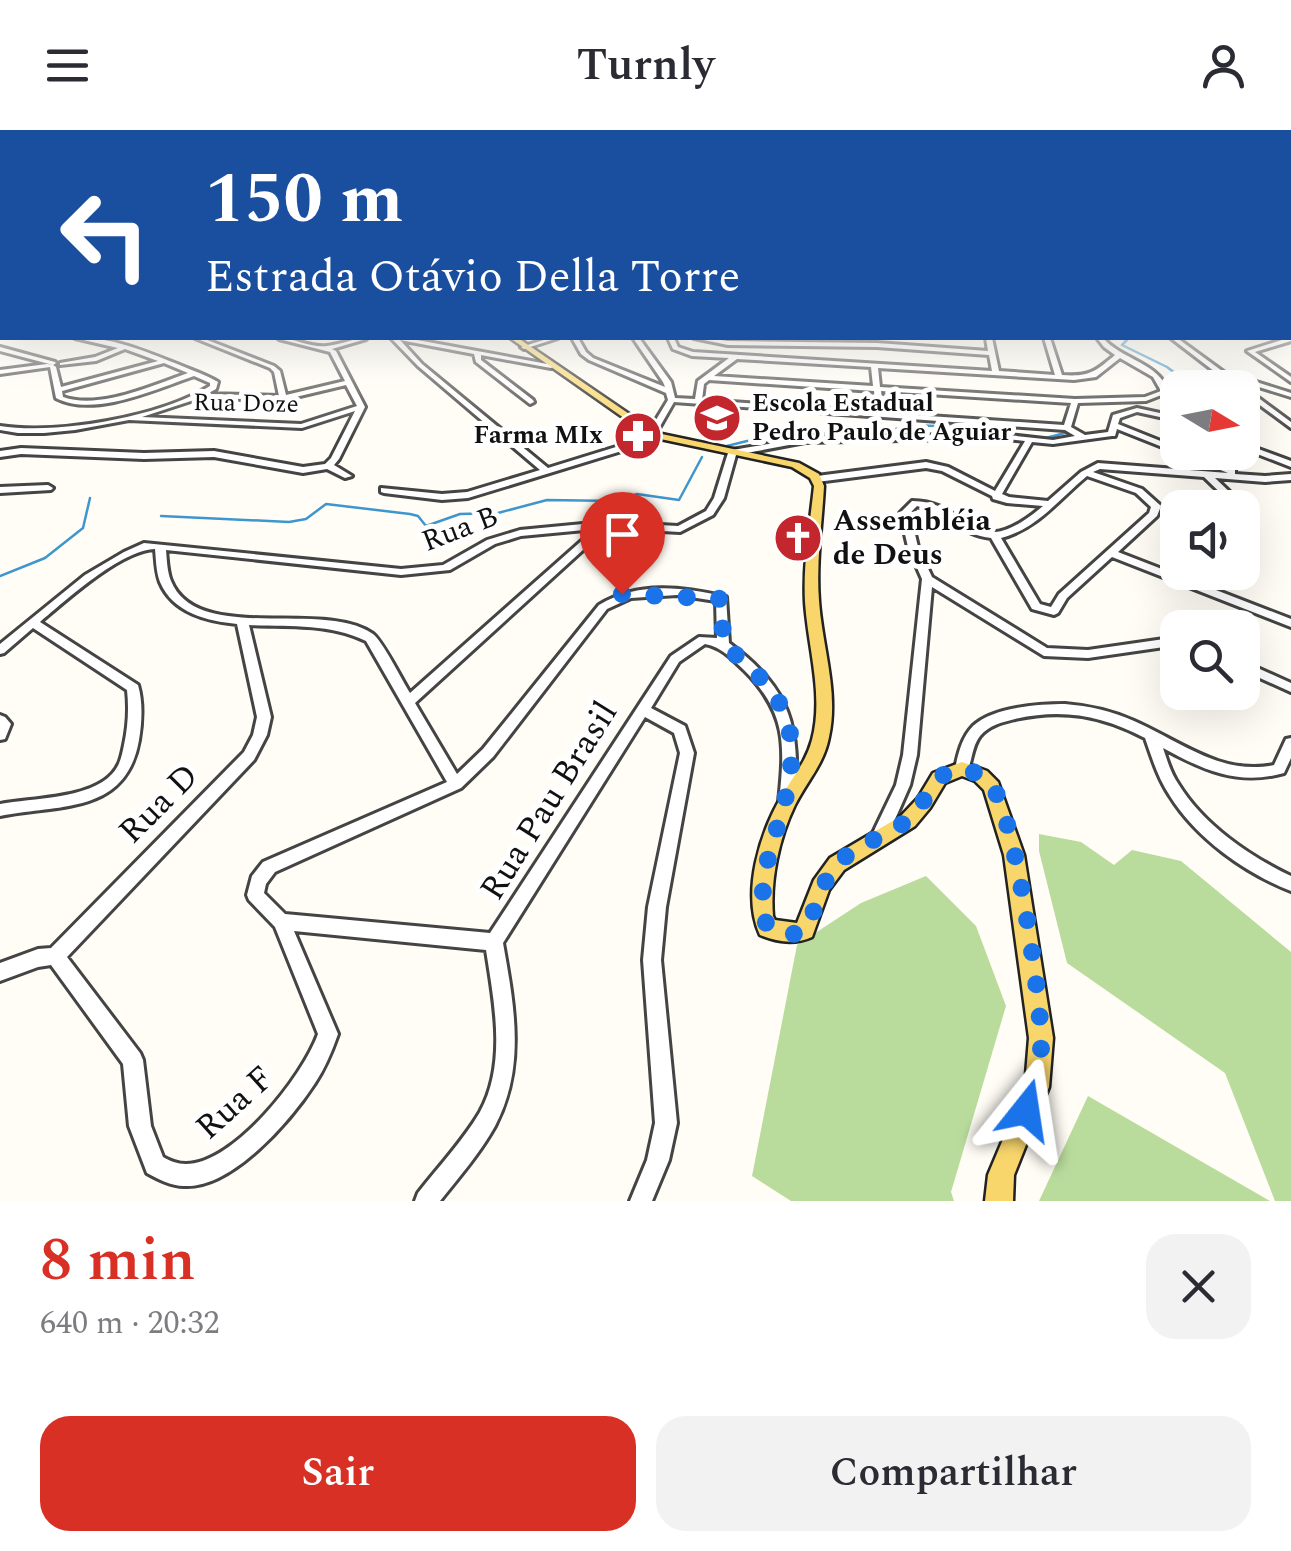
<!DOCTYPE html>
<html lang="pt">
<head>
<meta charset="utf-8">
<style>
  :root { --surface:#fff; --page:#f2f2f3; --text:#2b2b33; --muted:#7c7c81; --accent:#d93025 }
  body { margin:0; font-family:Spectral,serif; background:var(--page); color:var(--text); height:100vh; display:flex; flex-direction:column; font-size:38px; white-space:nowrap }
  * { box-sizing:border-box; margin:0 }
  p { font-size:32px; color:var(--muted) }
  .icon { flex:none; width:55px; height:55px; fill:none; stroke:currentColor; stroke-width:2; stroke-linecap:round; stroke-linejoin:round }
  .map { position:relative; height:1071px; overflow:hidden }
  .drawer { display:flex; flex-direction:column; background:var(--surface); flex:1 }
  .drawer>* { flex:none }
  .top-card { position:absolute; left:0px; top:0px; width:1292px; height:210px; box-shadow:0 10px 40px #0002; background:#1a4fa0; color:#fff; overflow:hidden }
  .needle { width:65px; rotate:100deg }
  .controls { position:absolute; left:1160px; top:240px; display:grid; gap:20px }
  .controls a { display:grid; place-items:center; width:100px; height:100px; border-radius:20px; background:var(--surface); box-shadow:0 10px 40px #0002; font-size:50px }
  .pin { position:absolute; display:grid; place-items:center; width:85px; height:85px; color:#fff; margin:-102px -42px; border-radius:50% 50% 50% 0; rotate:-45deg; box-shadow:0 0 10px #0007 }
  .pin .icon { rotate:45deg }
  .me { position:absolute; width:110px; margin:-55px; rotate:15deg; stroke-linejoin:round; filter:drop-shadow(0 0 8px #0008) }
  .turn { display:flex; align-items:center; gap:35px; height:210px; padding:0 40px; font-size:45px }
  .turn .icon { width:130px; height:130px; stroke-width:2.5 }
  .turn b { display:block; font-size:70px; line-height:85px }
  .round { display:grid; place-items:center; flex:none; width:105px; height:105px; border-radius:30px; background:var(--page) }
  .overview { display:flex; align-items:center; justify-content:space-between; height:170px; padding:0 40px }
  h1 { font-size:60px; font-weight:600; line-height:75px; color:var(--accent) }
  .button { display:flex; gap:20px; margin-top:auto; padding:20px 40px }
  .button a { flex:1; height:115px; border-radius:30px; background:var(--accent); color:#fff; font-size:40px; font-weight:600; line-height:115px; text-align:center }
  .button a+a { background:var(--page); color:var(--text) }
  header { display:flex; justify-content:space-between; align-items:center; height:130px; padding:0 40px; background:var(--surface); font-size:45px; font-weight:600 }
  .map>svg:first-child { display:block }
  .forest { fill:#b9dc9c }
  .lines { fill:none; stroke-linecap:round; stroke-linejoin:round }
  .stream { stroke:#3f96cf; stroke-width:2.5 }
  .minor-casing { stroke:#444; stroke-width:6 }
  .major-casing { stroke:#222; stroke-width:5 }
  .minor { fill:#fff; fill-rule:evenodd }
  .major { fill:#f9d66b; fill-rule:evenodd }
  .route { stroke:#1a73e8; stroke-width:18; stroke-dasharray:0 32.4 }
  .labels { text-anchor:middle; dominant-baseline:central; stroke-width:10; stroke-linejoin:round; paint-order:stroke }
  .far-street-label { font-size:25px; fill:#111; stroke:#fff }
  .far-poi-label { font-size:25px; font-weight:bold; fill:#111; stroke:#fff; text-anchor:start }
  .poi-label { font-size:30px; font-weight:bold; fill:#111; stroke:#fff; text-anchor:start }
  .street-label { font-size:30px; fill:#111; stroke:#fff }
  .near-street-label { font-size:35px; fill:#111; stroke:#fff }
</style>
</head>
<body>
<header><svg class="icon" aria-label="menu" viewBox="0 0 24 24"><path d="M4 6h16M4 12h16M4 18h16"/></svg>Turnly<svg class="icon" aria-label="person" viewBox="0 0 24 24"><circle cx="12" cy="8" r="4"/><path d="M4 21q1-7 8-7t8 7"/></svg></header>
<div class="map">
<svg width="1291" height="1071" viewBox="0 0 1291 1071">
  <rect width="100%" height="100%" fill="#fffdf5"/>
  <path class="forest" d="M1039 704 1081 712 1114 735 1132 720 1181 731 1291 822V1071H1275L1225 943 1067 833 1039 721Z
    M926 746 976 796 1006 876 951 1062 954 1071H791L752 1046 797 815 861 773Z
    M1088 966 1270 1071H1039Z"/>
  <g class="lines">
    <path class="stream" d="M1122 208 1127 210 1122 215 1167 237 1195 258
      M1042 309 1065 303
      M723 317 767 306 888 301 911 295 983 298 1028 307
      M161 386 289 392 306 389 326 374 410 384 418 386 426 396 460 384 498 383 547 370 616 371 637 364 679 370 702 327
      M0 446 45 428 83 398 90 368"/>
    <g class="minor-casing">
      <path id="minor" d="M1290 156H1291V160L1290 159Z
        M1290 175 1291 176V180L1290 179Z
        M2 182V186L0 187V183Z
        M1291 207V211L1255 222 1291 247V252L1247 221Z
        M75 208C111 206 149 223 182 236 194 241 206 245 218 252L216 259 207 264 279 266 274 242 270 238 195 208H202L274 236 280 241 286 265 345 251 330 222 279 209 278 208C294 208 311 218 327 216 340 215 353 208 367 208L366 209 332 219 336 221 365 277 339 329 334 335 352 346 345 348 327 339 303 343 214 327 144 329 21 324 0 327V321L21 318 144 323 214 321 303 337 325 334 331 328 355 281 302 298 129 290 75 300 44 303H18L0 300V296C57 305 160 287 210 256V253L194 246C156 259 94 288 56 268L50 237 0 244V240L47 234 53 235 0 221V217L55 232 56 233 53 235 56 237 61 257 158 231 125 219 96 231 60 235V233L95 227 118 218ZM164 233 188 243C153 255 100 280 63 267L62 261ZM346 255 357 276 301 294 142 287 200 268 283 270Z
        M391 208H406L553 235V237L551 238 481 225V230L533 270 534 272 530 274 476 232 474 224 400 210 422 234 548 338 645 308 668 270 666 263 589 230 581 224 572 208H578L586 222 593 228 665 257 663 252 633 208H639L671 252 675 268 695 269 698 251 729 228 692 226 673 219 668 208H674L678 217 693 222 992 241 989 225 877 217 728 215 694 208H706L728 211 877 213 988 221 986 208H992L999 241 1055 245 1044 208H1050L1062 245C1089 247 1095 242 1115 225L1104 217 1097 208H1103C1122 230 1158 232 1169 262L1146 271 1078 273 1071 297 1085 305 1108 302 1113 285 1137 278 1178 287V291L1137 282 1120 288 1118 294 1178 318V322H1191L1235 340V344L1265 346 1291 344V350L1265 352 1215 348 1257 388V395L1246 412 1242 413V402L1247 395V389L1242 384V378H1236L1204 347 1100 339 1093 342 1142 359 1161 376 1157 386 1118 422 1291 489V497L1112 427 1067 468 1058 483 1054 485 1032 479 991 408C962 405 944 383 917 376L910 383 918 417 932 447 1047 518 1088 520 1178 507V515L1088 528 1044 526 932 457 917 625 910 655 885 712 879 714 873 712 871 707 896 655 903 625 922 449 908 417 900 383 912 371C972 371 970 438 1043 376L1007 373 993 369 992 366 942 341 926 338 817 352 813 349 817 346 926 332 948 337 995 361 1025 311 999 308 805 312 736 325 724 368 713 385 680 402 607 398 415 573 457 644 483 619 599 475C638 451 684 457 726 467L729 513C792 560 800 597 795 672L792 676 787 678 782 676 779 672C785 615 787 583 744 540 732 529 722 517 705 514L679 532 651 578 685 596 694 623 666 777 661 830 677 993 669 1030 652 1071H630L647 1030 655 993 643 830 648 777 680 623 674 603 645 587 503 813C514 875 526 937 495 996 480 1023 459 1047 440 1071H415L418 1063C439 1036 463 1011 480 982 507 933 494 872 486 820L294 801 338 904C332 921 325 938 315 953 291 990 232 1059 184 1056 171 1056 158 1049 147 1043L129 996 123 934 51 835 38 837 0 851V833L38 819 51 818 244 622 253 605 257 587 237 494C207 491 173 483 160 452 156 442 156 429 155 419 121 420 66 470 40 492L138 555C143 572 142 592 139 610 126 685 59 674 0 686V674C32 668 89 669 112 644 120 636 122 625 124 615 128 597 129 578 127 560L33 498 4 523 0 524V514L85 445 124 422 144 413 401 439 443 435 487 410 520 400 604 392 678 396 706 381 714 368 728 323 732 320 805 308 999 304 1053 310 1075 306 1065 300 674 272 651 312 468 368 442 370 384 363 381 362V358L442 364 467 362 540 340 418 236ZM1120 228 1153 247 1161 261 1145 267 1075 269 880 257 878 238 1074 250 1096 247ZM737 229 871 237 873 256 714 246ZM709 250 874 261 876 282 702 270 704 254ZM881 261 1071 273 1064 295 884 283ZM1117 299 1228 343 1098 333 1081 342 1048 371 1009 367 1002 364 1032 312 1053 314 1112 306H1115ZM1087 346 1136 363 1151 377 1149 383 1059 464 1051 477 1040 474 1001 408C1037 399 1059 369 1087 346ZM595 399 410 563C402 550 383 512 373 504 323 469 197 515 171 451 167 441 167 430 166 420L401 445 450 440 495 414 521 406ZM677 465 716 471 717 508 699 507 671 526 490 803 285 784 264 763 266 754 275 742 461 658 493 627 607 479 631 468ZM249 495C289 497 329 493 366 511L447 652 263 732 252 746 247 765 249 770 275 797 318 904C303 946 234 1034 186 1034 177 1034 170 1031 163 1027L151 996 143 930 140 923 67 827 254 630 267 605 271 587Z
        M550 208H558L524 219 521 217Z
        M1171 208H1177L1229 246 1234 245 1291 263V267L1233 249 1291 292V298L1242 262V258H1236Z
        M1242 313 1291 331V337L1242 318Z
        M48 355 53 358 51 360 0 363V357Z
        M1242 531 1291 553V562L1242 540Z
        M1065 574C1089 576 1112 581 1134 591 1180 611 1221 646 1274 635L1286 609 1291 608V628L1284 643C1238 656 1203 640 1163 618 1167 630 1171 644 1179 655 1204 695 1249 726 1291 746V761C1245 743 1196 708 1170 666 1158 648 1152 628 1145 608 1102 586 1064 578 1015 589 1003 592 989 595 980 606 972 616 972 631 967 643L962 645 957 643 955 639C958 624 962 607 973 596 993 577 1039 574 1065 574Z
        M0 585 5 587 11 594 5 609 0 610Z"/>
    </g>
    <g class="major-casing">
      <path id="major" d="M510 208H518L657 303 799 333 819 344 824 356C822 394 816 432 819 471 822 516 839 562 829 607 824 634 807 651 795 675 779 708 770 750 773 786L775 790 797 793 814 750 830 728 901 686 918 668 933 643 962 632 987 641 998 652 1024 725 1053 908 1049 957 1014 1045 1013 1071H985L988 1045 1025 957 1029 908 1004 725 984 660 975 651 962 646 945 653 930 678 915 696 844 740 829 760 812 807C794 815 778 812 760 805 741 763 760 702 783 664 794 645 806 632 812 610 824 565 808 518 805 472 803 433 810 394 814 356L810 348 792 337 651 307Z"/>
    </g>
    <use href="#minor" class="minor"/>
    <use href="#major" class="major"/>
  </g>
  <linearGradient id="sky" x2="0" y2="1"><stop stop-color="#95c6ee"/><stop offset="0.51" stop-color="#fffefa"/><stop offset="1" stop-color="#fffefa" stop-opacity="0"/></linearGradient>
  <rect width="1291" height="306" fill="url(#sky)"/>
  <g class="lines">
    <path class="route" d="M622 464 722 469 723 514C742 530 764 548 777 569 811 626 777 685 765 742 762 757 763 773 762 788L774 802 796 804 805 800C817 779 819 758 834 738 854 713 887 708 910 688 927 673 936 636 963 639 975 641 988 649 994 659 1017 700 1039 856 1041 906 1042 932 1037 957 1026 980"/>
  </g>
  <defs>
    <g id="school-disc" transform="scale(2.5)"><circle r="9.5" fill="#c4262e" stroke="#fff"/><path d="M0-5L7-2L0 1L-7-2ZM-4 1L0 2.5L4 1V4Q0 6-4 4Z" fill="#fff"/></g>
    <g id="pharmacy-disc" transform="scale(2.5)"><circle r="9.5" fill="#c4262e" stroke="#fff"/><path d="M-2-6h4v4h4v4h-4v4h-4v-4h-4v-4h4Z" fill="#fff"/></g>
    <g id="church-disc" transform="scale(2.5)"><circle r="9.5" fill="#c4262e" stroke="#fff"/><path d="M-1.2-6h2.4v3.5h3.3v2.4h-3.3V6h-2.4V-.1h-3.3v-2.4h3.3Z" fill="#fff"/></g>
  </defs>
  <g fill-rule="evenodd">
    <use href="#school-disc" x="717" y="288"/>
    <use href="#pharmacy-disc" x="638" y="306"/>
    <use href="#church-disc" x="798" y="408"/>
  </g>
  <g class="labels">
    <g class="far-street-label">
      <text transform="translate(246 274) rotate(1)">Rua Doze</text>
    </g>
    <g class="far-poi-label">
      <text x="752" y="274">Escola Estadual<tspan x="752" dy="29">Pedro Paulo de Aguiar</tspan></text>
      <text x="603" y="306" text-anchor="end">Farma MIx</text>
    </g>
    <g class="poi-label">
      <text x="833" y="391">Assembléia<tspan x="833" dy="34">de Deus</tspan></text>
    </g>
    <g class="street-label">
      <text transform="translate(460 399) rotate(-21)">Rua B</text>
    </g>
    <g class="near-street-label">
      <text transform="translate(549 671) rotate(-58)">Rua Pau Brasil</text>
      <text transform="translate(159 674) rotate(-45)">Rua D</text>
      <text transform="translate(235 973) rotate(-42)">Rua F</text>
    </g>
  </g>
</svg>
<div class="controls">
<a><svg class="needle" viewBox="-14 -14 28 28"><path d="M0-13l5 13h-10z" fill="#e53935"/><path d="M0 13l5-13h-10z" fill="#7c7c81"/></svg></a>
<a><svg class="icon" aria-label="sound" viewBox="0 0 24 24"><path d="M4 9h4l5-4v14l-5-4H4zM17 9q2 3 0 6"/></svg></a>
<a><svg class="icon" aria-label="search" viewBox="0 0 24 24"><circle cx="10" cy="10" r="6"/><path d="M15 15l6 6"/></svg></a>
</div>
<div class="pin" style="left:622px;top:464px;background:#d93025"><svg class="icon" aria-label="arrive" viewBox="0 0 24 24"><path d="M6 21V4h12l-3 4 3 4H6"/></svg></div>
<svg class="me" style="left:1026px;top:980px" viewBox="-20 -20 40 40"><path d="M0-17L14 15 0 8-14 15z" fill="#1a73e8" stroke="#fff" stroke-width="4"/></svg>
<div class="top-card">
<div class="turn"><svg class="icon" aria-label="left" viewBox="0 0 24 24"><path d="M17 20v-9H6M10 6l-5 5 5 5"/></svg><div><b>150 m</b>Estrada Otávio Della Torre</div></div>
</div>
</div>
<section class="drawer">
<div class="overview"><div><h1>8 min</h1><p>640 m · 20:32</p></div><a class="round"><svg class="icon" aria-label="close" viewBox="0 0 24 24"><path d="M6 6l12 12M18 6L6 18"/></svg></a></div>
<div class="button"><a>Sair</a><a>Compartilhar</a></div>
</section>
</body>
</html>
